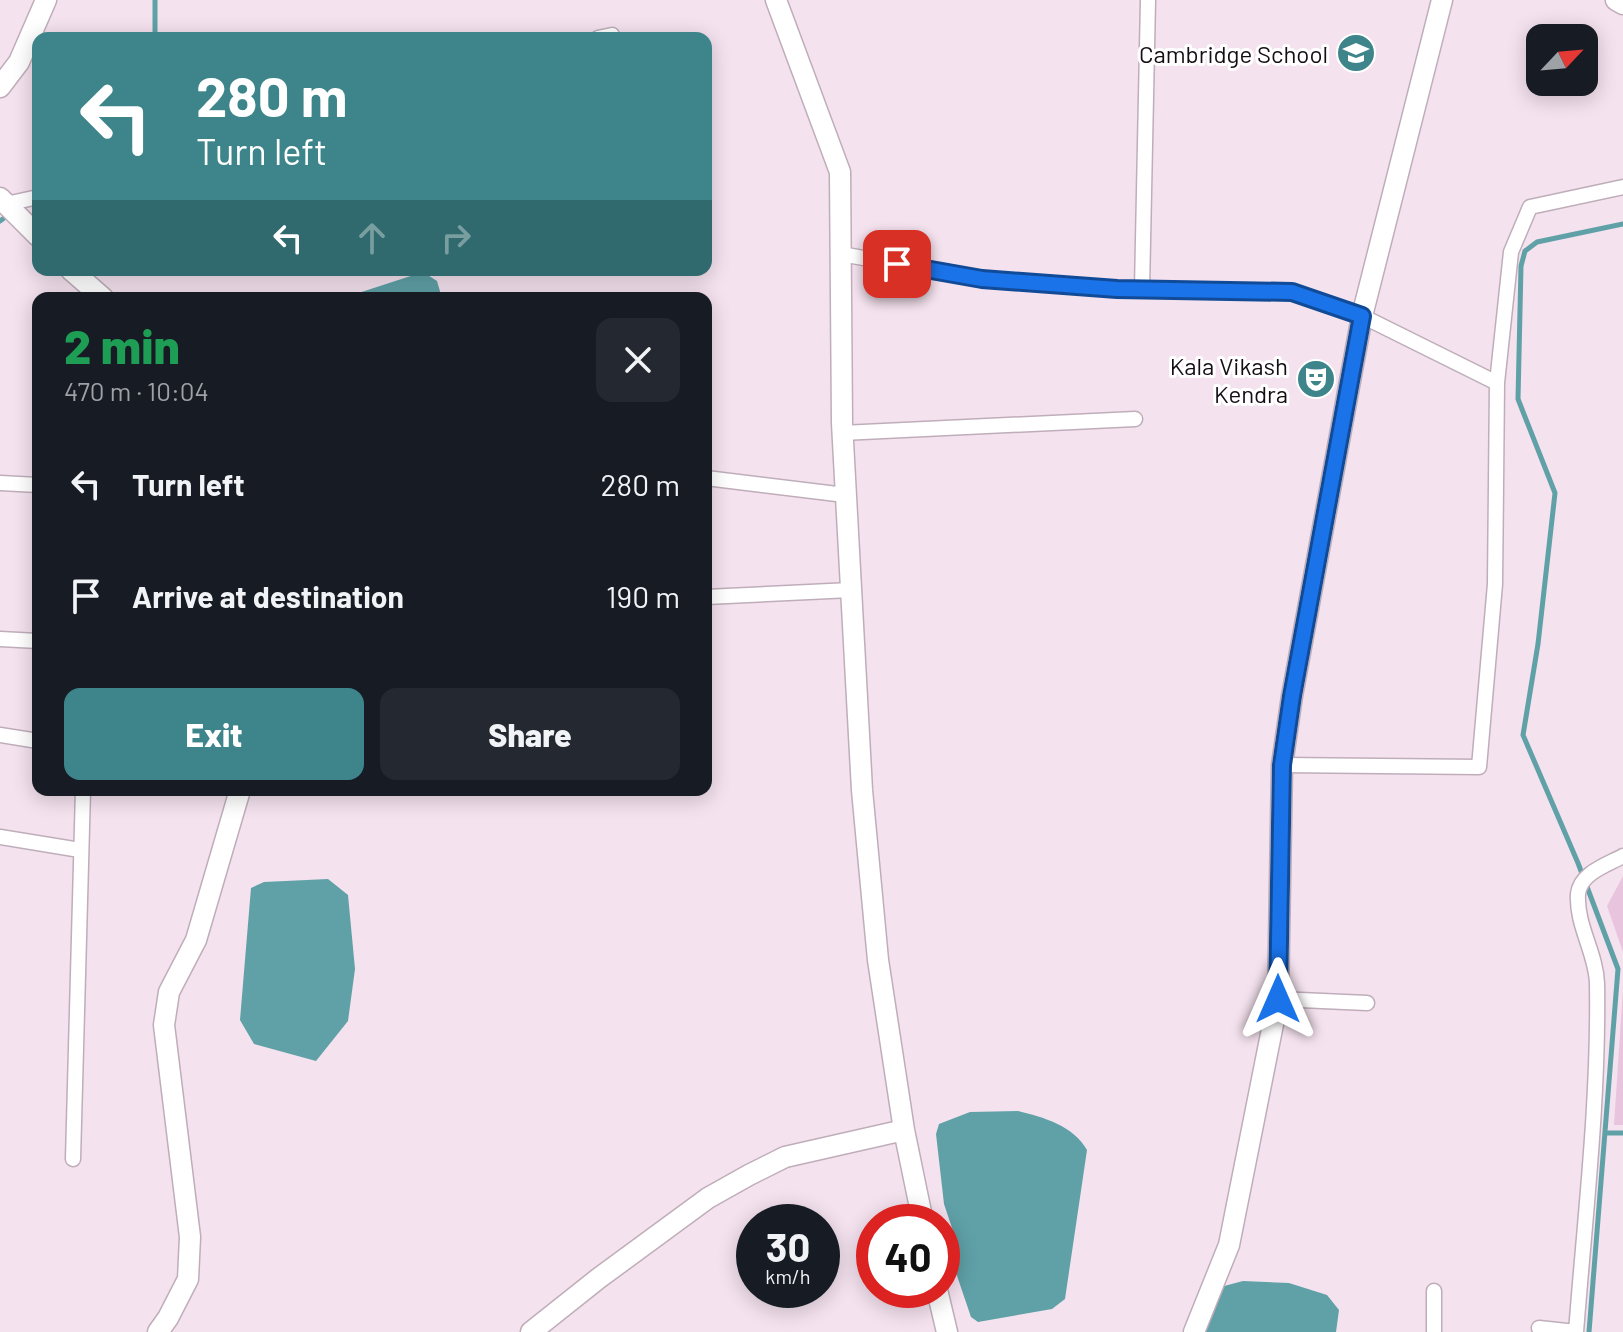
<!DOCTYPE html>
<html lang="en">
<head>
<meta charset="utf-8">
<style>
  :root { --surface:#171b24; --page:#242831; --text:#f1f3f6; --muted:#9ea1a6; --accent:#3d858a }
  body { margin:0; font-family:Barlow,sans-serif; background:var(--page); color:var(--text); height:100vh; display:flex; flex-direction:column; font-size:30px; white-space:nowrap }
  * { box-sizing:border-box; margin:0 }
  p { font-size:26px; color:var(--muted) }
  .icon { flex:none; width:44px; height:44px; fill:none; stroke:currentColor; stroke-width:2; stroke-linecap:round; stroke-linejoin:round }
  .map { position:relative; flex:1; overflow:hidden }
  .details { position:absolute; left:32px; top:292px; width:680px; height:504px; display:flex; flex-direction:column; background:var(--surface); border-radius:16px; box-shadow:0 4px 20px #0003 }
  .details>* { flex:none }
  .top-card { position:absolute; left:32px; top:32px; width:680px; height:244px; border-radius:16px; box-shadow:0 4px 20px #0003; background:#3d858a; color:#fff; overflow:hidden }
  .needle { width:52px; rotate:64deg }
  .tools { position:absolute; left:1526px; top:24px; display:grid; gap:16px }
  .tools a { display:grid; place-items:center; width:72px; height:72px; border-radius:16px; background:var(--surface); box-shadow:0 4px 20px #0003; font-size:40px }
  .speed { position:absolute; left:736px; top:1204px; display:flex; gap:16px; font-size:40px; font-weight:700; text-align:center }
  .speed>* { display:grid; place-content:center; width:104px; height:104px; border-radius:50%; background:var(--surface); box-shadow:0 4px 20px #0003; line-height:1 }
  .speed small { font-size:20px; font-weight:400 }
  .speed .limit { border:12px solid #d22; background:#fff; color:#111 }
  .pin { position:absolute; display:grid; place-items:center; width:68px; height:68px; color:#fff; margin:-34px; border-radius:16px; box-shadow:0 4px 12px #0006 }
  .me { position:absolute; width:88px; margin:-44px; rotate:0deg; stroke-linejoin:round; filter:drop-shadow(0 0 6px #0008) }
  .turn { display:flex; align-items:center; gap:28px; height:168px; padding:0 32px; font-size:36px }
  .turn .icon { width:104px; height:104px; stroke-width:2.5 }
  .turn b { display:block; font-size:56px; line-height:68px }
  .lanes { display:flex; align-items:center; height:76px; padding:0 32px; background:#0003; justify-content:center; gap:40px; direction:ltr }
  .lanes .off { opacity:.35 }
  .round { display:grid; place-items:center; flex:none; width:84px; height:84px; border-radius:16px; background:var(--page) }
  .head { display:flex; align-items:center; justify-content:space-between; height:136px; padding:0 32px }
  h1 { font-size:48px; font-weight:800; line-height:60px; color:#1e9e55 }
  .cta { display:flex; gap:16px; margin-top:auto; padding:16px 32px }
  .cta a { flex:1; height:92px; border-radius:16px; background:var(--accent); color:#fff; font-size:32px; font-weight:800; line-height:92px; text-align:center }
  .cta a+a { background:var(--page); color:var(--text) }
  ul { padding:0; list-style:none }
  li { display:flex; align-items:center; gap:24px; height:112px; padding:0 32px }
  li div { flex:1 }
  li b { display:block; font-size:30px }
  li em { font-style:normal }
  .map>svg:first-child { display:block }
  .green { fill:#e9c4de }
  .water { fill:#5fa1a7 }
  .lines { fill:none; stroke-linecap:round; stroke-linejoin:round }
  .stream { stroke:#5fa1a7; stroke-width:5 }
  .street-casing { stroke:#bfaeba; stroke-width:17 }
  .secondary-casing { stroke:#bfaeba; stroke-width:23 }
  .street { stroke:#fff; stroke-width:14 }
  .secondary { stroke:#fff; stroke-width:20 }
  .route-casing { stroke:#114b97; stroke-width:20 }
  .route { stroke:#1a73e8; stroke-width:14 }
  .labels { text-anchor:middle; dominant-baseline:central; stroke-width:6; stroke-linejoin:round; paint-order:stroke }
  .poi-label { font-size:24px; fill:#140e12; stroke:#fff; text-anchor:end }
</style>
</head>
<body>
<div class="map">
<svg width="1623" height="1332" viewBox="0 0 1623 1332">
  <rect width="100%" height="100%" fill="#f4e2ee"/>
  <path class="green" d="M1623 876V952L1607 906Z
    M1623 989V1125H1614Z"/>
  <path class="water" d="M423 272 437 281 442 298H343Z
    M328 879 348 895 355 969 348 1021 316 1061 254 1044 240 1020 251 888 264 882Z
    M1018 1111C1043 1117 1074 1126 1087 1150L1065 1299 1052 1309 978 1322 971 1317 952 1261 953 1231 944 1204 936 1134 939 1124 970 1112Z
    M1243 1281 1289 1283 1327 1295 1339 1310 1336 1332H1200L1213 1289Z"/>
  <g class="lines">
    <path class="stream" d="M155 38V0
      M0 221 11 213
      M1605 1133H1623
      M1589 1332 1618 969 1578 863 1523 735 1538 644 1555 493 1518 399 1521 266 1525 251 1537 242 1623 224"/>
    <g class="street-casing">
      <path id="street" d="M598 38 612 35
        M6 204 38 197
        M841 254 982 279 1117 289 1292 292 1362 316 1497 383 1495 584 1479 767 1282 765
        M1142 289 1148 0
        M1497 383 1511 252 1530 207 1623 187
        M842 433 1135 419
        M706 478 845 495
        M0 483 38 485
        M706 597 851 590
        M0 639 38 641
        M0 735 38 741
        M0 837 80 850
        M1278 999 1367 1003
        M73 1159 83 790
        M1434 1291V1332
        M1539 1328 1576 1332
        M1576 1332C1585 1216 1599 1100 1597 983 1596 953 1576 925 1578 894 1580 873 1607 865 1623 856"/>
    </g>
    <g class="secondary-casing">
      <path id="secondary" d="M776 0 840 172 842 423 862 790 878 960 904 1130 923 1222
        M1616 0 1623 4
        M0 87 19 62 46 0
        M0 198 38 236
        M71 270 103 298
        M937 1290 947 1332
        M158 1332 168 1318 188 1279 190 1237 164 1025 169 992 196 940 240 790
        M531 1332 599 1278 708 1198 749 1175 785 1157 904 1130
        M1194 1332 1229 1245 1278 999 1282 765 1292 696 1362 316 1442 0"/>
    </g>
    <use href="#street" class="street"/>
    <use href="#secondary" class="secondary"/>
  </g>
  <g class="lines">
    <g class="route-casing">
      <path id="route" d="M897 264 982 279 1117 289 1292 292 1362 316 1292 696 1282 765 1278 999"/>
    </g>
    <use href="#route" class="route"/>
  </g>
  <defs>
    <g id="school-disc" transform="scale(2)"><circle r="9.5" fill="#3d858a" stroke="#fff"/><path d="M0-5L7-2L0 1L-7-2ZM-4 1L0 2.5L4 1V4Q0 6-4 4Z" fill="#fff"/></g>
    <g id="theatre-disc" transform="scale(2)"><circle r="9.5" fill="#3d858a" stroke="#fff"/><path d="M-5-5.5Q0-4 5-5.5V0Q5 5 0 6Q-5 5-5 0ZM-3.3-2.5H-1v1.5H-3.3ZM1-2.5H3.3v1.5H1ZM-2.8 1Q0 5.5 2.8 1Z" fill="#fff"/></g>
  </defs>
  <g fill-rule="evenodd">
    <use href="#school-disc" x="1356" y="53"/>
    <use href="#theatre-disc" x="1316" y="379"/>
  </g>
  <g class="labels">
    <g class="poi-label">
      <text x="1328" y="53">Cambridge School</text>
      <text x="1288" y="365">Kala Vikash<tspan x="1288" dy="28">Kendra</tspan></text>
    </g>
  </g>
</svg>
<div class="tools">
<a><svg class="needle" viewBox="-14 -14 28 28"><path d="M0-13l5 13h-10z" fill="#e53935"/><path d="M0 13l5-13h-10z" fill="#9ea1a6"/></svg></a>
</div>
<div class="speed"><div>30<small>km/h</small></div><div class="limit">40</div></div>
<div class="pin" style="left:897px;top:264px;background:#d93025"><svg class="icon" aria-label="arrive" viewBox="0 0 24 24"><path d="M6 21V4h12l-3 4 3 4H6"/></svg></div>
<svg class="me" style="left:1278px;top:999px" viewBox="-20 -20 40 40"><path d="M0-17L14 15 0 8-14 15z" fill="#1a73e8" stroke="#fff" stroke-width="4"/></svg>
<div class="top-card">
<div class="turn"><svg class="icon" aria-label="left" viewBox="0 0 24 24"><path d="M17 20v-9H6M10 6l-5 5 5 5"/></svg><div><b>280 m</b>Turn left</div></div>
<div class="lanes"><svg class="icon" aria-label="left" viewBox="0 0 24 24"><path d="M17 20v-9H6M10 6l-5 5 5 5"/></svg><svg class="icon off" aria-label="ahead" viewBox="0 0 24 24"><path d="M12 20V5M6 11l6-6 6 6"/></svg><svg class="icon off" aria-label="right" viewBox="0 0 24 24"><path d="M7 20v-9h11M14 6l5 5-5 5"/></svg></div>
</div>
<section class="details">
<div class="head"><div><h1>2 min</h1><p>470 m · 10:04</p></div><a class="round"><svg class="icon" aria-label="close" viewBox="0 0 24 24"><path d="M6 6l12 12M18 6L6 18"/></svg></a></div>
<ul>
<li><svg class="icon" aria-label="left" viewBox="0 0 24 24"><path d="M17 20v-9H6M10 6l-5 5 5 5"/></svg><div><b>Turn left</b></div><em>280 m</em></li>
<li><svg class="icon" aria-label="arrive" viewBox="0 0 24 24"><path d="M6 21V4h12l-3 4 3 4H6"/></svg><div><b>Arrive at destination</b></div><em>190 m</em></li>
</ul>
<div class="cta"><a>Exit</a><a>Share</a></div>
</section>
</div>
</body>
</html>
